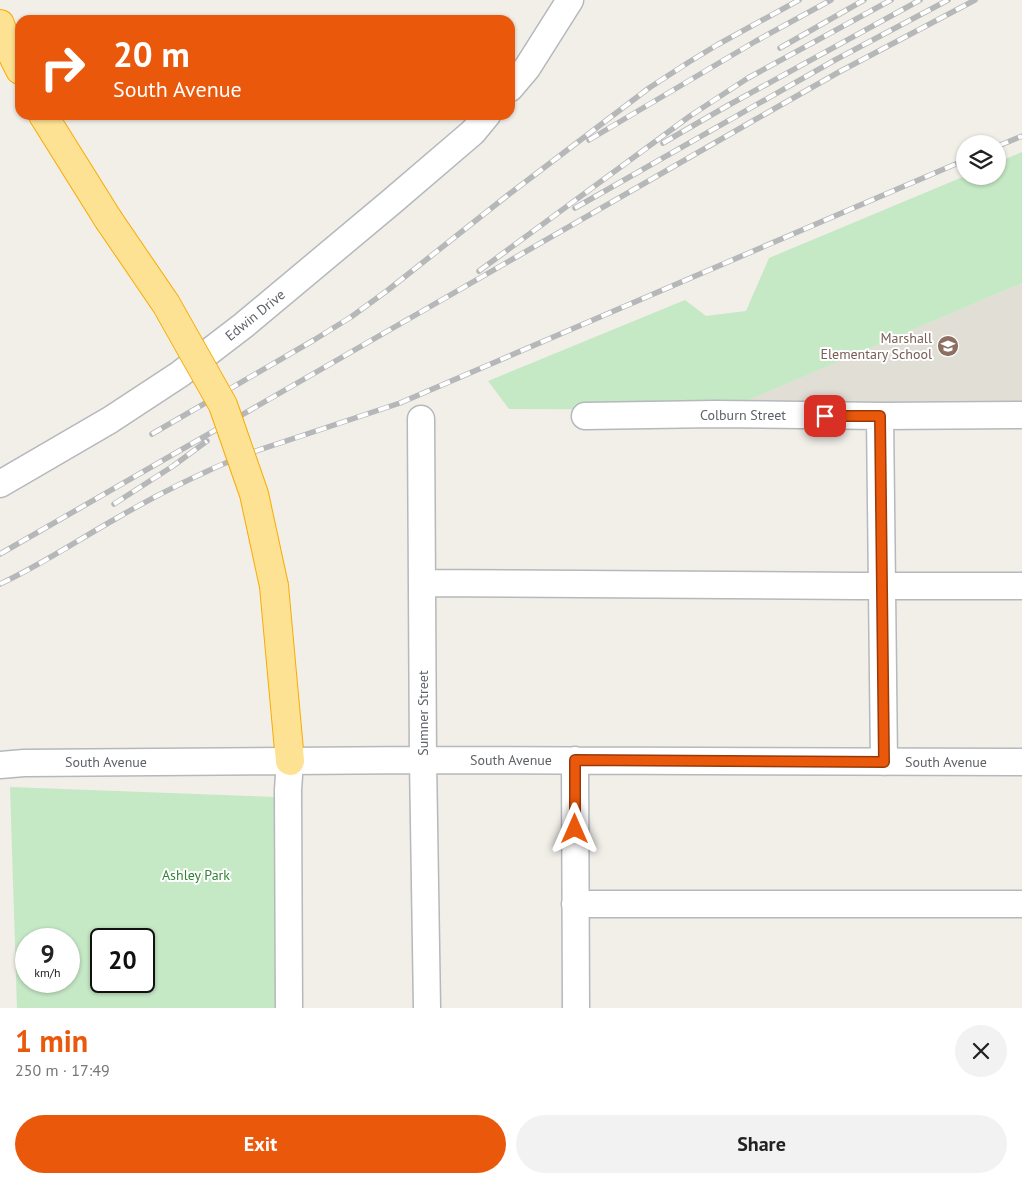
<!DOCTYPE html>
<html lang="en">
<head>
<meta charset="utf-8">
<style>
  :root { --surface:#fff; --page:#f2f2f2; --text:#222; --muted:#767676; --accent:#ea580c }
  body { margin:0; font-family:"PT Sans",sans-serif; background:var(--page); color:var(--text); height:100vh; display:flex; flex-direction:column; font-size:19px; white-space:nowrap }
  * { box-sizing:border-box; margin:0 }
  p { font-size:16px; color:var(--muted) }
  .icon { flex:none; width:28px; height:28px; fill:none; stroke:currentColor; stroke-width:2; stroke-linecap:round; stroke-linejoin:round }
  .map { position:relative; height:1008px; overflow:hidden }
  .sheet { display:flex; flex-direction:column; background:var(--surface); flex:1 }
  .sheet>* { flex:none }
  .banner { position:absolute; left:15px; top:15px; width:500px; height:105px; border-radius:15px; box-shadow:0 1px 4px #0004; background:#ea580c; color:#fff; overflow:hidden }
  .tools { position:absolute; left:956px; top:135px; display:grid; gap:10px }
  .tools a { display:grid; place-items:center; width:50px; height:50px; border-radius:50%; background:var(--surface); box-shadow:0 1px 4px #0004; font-size:25px }
  .speed { position:absolute; left:15px; top:928px; display:flex; gap:10px; font-size:25px; font-weight:700; text-align:center }
  .speed>* { display:grid; place-content:center; width:65px; height:65px; border-radius:50%; background:var(--surface); box-shadow:0 1px 4px #0004; line-height:1 }
  .speed small { font-size:12px; font-weight:400 }
  .speed .limit { border:2px solid #111; border-radius:8px; background:#fff; color:#111 }
  .pin { position:absolute; display:grid; place-items:center; width:42px; height:42px; color:#fff; margin:-21px; border-radius:10px; box-shadow:0 2px 8px #0006 }
  .me { position:absolute; width:55px; margin:-28px; rotate:0deg; stroke-linejoin:round; filter:drop-shadow(0 0 4px #0008) }
  .turn { display:flex; align-items:center; gap:18px; height:105px; padding:0 15px; font-size:22px }
  .turn .icon { width:65px; height:65px; stroke-width:2.5 }
  .turn b { display:block; font-size:35px; line-height:42px }
  .round { display:grid; place-items:center; flex:none; width:52px; height:52px; border-radius:26px; background:var(--page) }
  .head { display:flex; align-items:center; justify-content:space-between; height:85px; padding:0 15px }
  h1 { font-size:30px; font-weight:700; line-height:38px; color:var(--accent) }
  .button { display:flex; gap:10px; margin-top:auto; padding:10px 15px }
  .button a { flex:1; height:58px; border-radius:30px; background:var(--accent); color:#fff; font-size:20px; font-weight:700; line-height:58px; text-align:center }
  .button a+a { background:var(--page); color:var(--text) }
  .map>svg:first-child { display:block }
  .education { fill:#e1ded6 }
  .green { fill:#c5e8c5; fill-rule:evenodd }
  .lines { fill:none; stroke-linecap:round; stroke-linejoin:round }
  .minor-casing { stroke:#b5b8bc; stroke-width:29 }
  .highway-casing { stroke:#f9ab00; stroke-width:30 }
  .minor { stroke:#fff; stroke-width:26 }
  .highway { stroke:#fde293; stroke-width:28 }
  .rail-casing { stroke:#b6b7b8; stroke-width:5.5 }
  .rail { stroke:#fff; stroke-width:4; stroke-dasharray:11; stroke-linecap:butt }
  .highway-bridge-casing { stroke:#f9ab00; stroke-width:30; stroke-linecap:butt }
  .highway-bridge { stroke:#fde293; stroke-width:28 }
  .route-casing { stroke:#983908; stroke-width:12 }
  .route { stroke:#ea580c; stroke-width:9 }
  .labels { text-anchor:middle; dominant-baseline:central; stroke-width:4; stroke-linejoin:round; paint-order:stroke }
  .street-label { font-size:14px; fill:#5f6368; stroke:#fff }
  .education-label { font-size:14px; fill:#785e54; stroke:#fff; text-anchor:end }
  .park-label { font-size:14px; fill:#348238; stroke:#fff }
</style>
</head>
<body>
<div class="map">
<svg width="1022" height="1008" viewBox="0 0 1022 1008">
  <rect width="100%" height="100%" fill="#f1efe8"/>
  <path class="education" d="M1022 283V415L715 414Z"/>
  <path class="green" d="M1022 152V283L725 410 509 409 488 381 685 300 706 316 746 311 769 258 965 176H998V162Z
    M10 787 277 797 278 1008H17ZM26 939H69V981H26ZM101 939H144V981H101Z"/>
  <g class="lines">
    <g class="minor-casing">
      <path id="minor" d="M510 88 527 68 570 0
        M585 416 715 414 880 416 1022 415
        M880 416 884 762
        M421 419 423 760 427 1008
        M0 484 110 420 180 374 244 325 390 203 473 132 487 115
        M422 583 857 586H1022
        M575 760 576 1008
        M0 765 24 763 423 760 1022 762
        M575 904H1022
        M289 1008 288 790 290 761"/>
    </g>
    <g class="highway-casing">
      <path id="highway" d="M0 24 6 42 20 70
        M43 115 108 219
        M274 586 290 761"/>
    </g>
    <use href="#minor" class="minor"/>
    <use href="#highway" class="highway"/>
    <g class="rail-casing">
      <path id="rail" d="M780 48 864 0
        M589 140 756 41 831 0
        M663 143 727 106 920 0
        M998 146 1022 136
        M575 208 835 60 948 0
        M479 271 690 116 748 78 891 0
        M152 434 314 340 351 317 388 290 508 195 649 88 689 62 717 45 799 0
        M114 504 173 466 207 441
        M0 554 751 122 839 72 975 0
        M0 584C41 565 78 540 117 518 158 494 201 473 244 455L400 403 965 160"/>
    </g>
    <use href="#rail" class="rail"/>
    <g class="highway-bridge-casing">
      <path id="highway-bridge" d="M108 219 166 304 223 405 254 494 274 586"/>
    </g>
    <use href="#highway-bridge" class="highway-bridge"/>
  </g>
  <g class="lines">
    <g class="route-casing">
      <path id="route" d="M575 829V760L884 762 880 416H825"/>
    </g>
    <use href="#route" class="route"/>
  </g>
  <defs>
    <g id="school-disc" transform="scale(1.125)"><circle r="9.5" fill="#8d6e63" stroke="#fff"/><path d="M0-5L7-2L0 1L-7-2ZM-4 1L0 2.5L4 1V4Q0 6-4 4Z" fill="#fff"/></g>
  </defs>
  <g fill-rule="evenodd">
    <use href="#school-disc" x="948" y="346"/>
  </g>
  <g class="labels">
    <g class="street-label">
      <text transform="translate(255 315) rotate(-39)">Edwin Drive</text>
      <text x="743" y="415">Colburn Street</text>
      <text transform="translate(423 713) rotate(-90)">Sumner Street</text>
      <text x="511" y="760">South Avenue</text>
      <text x="106" y="762">South Avenue</text>
      <text x="946" y="762">South Avenue</text>
    </g>
    <g class="education-label">
      <text x="932" y="338">Marshall<tspan x="932" dy="16">Elementary School</tspan></text>
    </g>
    <g class="park-label">
      <text x="196" y="875">Ashley Park</text>
    </g>
  </g>
</svg>
<div class="tools">
<a><svg class="icon" aria-label="layers" viewBox="0 0 24 24"><path d="M12 4l9 5-9 5-9-5zM3 14l9 5 9-5"/></svg></a>
</div>
<div class="speed"><div>9<small>km/h</small></div><div class="limit">20</div></div>
<div class="pin" style="left:825px;top:416px;background:#d93025"><svg class="icon" aria-label="arrive" viewBox="0 0 24 24"><path d="M6 21V4h12l-3 4 3 4H6"/></svg></div>
<svg class="me" style="left:575px;top:829px" viewBox="-20 -20 40 40"><path d="M0-17L14 15 0 8-14 15z" fill="#ea580c" stroke="#fff" stroke-width="4"/></svg>
<div class="banner">
<div class="turn"><svg class="icon" aria-label="right" viewBox="0 0 24 24"><path d="M7 20v-9h11M14 6l5 5-5 5"/></svg><div><b>20 m</b>South Avenue</div></div>
</div>
</div>
<section class="sheet">
<div class="head"><div><h1>1 min</h1><p>250 m · 17:49</p></div><a class="round"><svg class="icon" aria-label="close" viewBox="0 0 24 24"><path d="M6 6l12 12M18 6L6 18"/></svg></a></div>
<div class="button"><a>Exit</a><a>Share</a></div>
</section>
</body>
</html>
